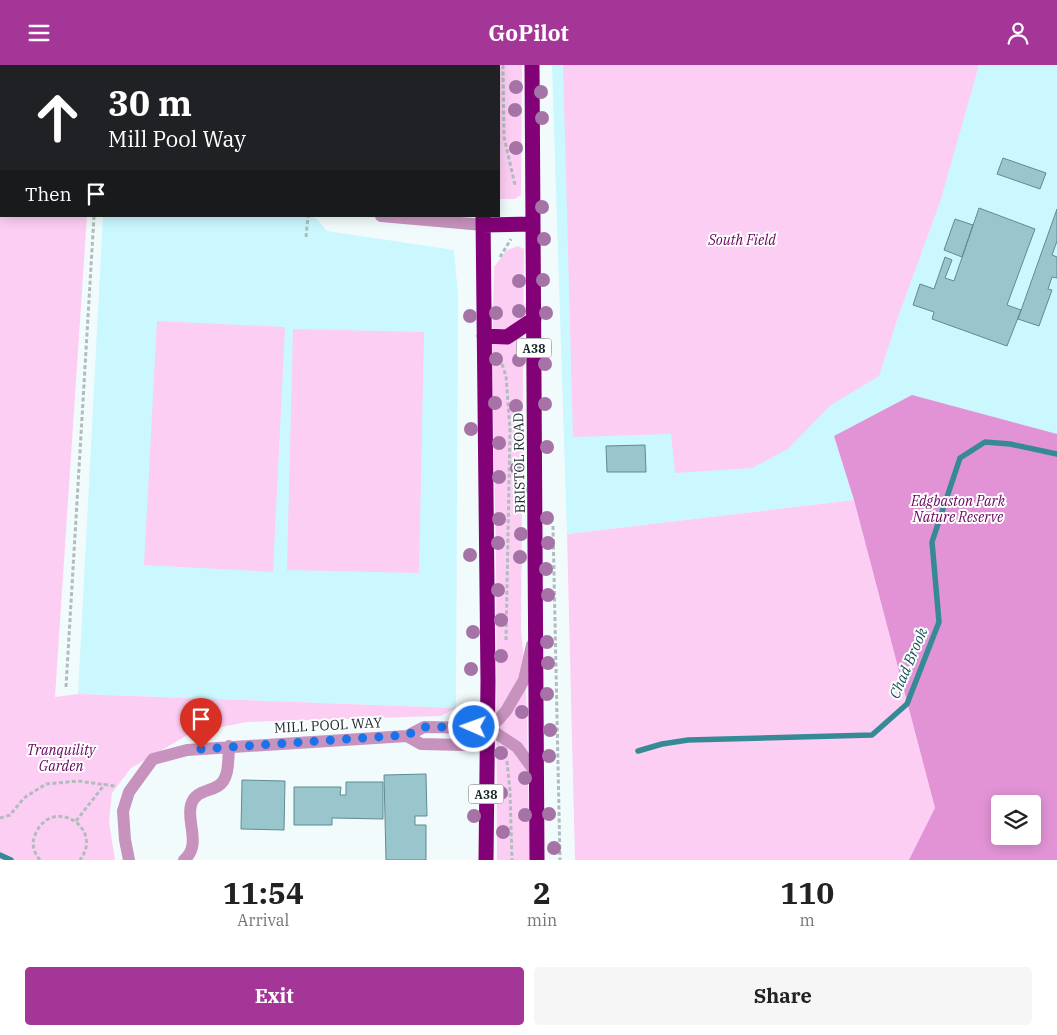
<!DOCTYPE html>
<html lang="en">
<head>
<meta charset="utf-8">
<style>
  :root { --surface:#fff; --page:#f6f6f6; --text:#222; --muted:#767676; --accent:#a33696 }
  body { margin:0; font-family:"IBM Plex Serif",serif; background:var(--page); color:var(--text); height:100vh; display:flex; flex-direction:column; font-size:19px; white-space:nowrap }
  * { box-sizing:border-box; margin:0 }
  p { font-size:16px; color:var(--muted) }
  .icon { flex:none; width:28px; height:28px; fill:none; stroke:currentColor; stroke-width:2; stroke-linecap:round; stroke-linejoin:round }
  .map { position:relative; height:795px; overflow:hidden }
  .panel { display:flex; flex-direction:column; background:var(--surface); flex:1 }
  .panel>* { flex:none }
  .guide { position:absolute; left:0px; top:0px; width:500px; height:152px; box-shadow:0 2px 12px #0003; background:#202124; color:#fff; overflow:hidden }
  .tools { position:absolute; left:991px; top:730px; display:grid; gap:10px }
  .tools a { display:grid; place-items:center; width:50px; height:50px; border-radius:5px; background:var(--surface); box-shadow:0 2px 12px #0003; font-size:25px }
  .pin { position:absolute; display:grid; place-items:center; width:42px; height:42px; color:#fff; margin:-51px -21px; border-radius:50% 50% 50% 0; rotate:-45deg; box-shadow:0 0 5px #0007 }
  .pin .icon { rotate:45deg }
  .me { position:absolute; width:55px; margin:-28px; rotate:272deg; stroke-linejoin:round; filter:drop-shadow(0 0 4px #0008) }
  .turn { display:flex; align-items:center; gap:18px; height:105px; padding:0 25px; font-size:22px }
  .turn .icon { width:65px; height:65px; stroke-width:2.5 }
  .turn b { display:block; font-size:35px; line-height:42px }
  .then { display:flex; align-items:center; height:48px; padding:0 25px; background:#0003; gap:10px; font-size:19px }
  .eta { display:flex; justify-content:space-evenly; align-items:center; height:85px; text-align:center }
  .eta b { font-size:30px; font-weight:700; line-height:35px }
  .primary-button { display:flex; gap:10px; margin-top:auto; padding:10px 25px }
  .primary-button a { flex:1; height:58px; border-radius:5px; background:var(--accent); color:#fff; font-size:20px; font-weight:700; line-height:58px; text-align:center }
  .primary-button a+a { background:var(--page); color:var(--text) }
  header { display:flex; justify-content:space-between; align-items:center; height:65px; padding:0 25px; background:var(--accent); color:#fff; font-size:22px; font-weight:700 }
  .map>svg:first-child { display:block }
  .built { fill:#caf8fe }
  .green { fill:#fdcef3 }
  .forest { fill:#e293d5; fill-rule:evenodd }
  .lines { fill:none; stroke-linecap:round; stroke-linejoin:round }
  .stream { stroke:#368a95; stroke-width:5.5 }
  .building { fill:#98c6cc; stroke:#5f8b91 }
  .path { stroke:#b0bcbd; stroke-width:3; stroke-dasharray:4 2.5; stroke-linecap:butt }
  .minor { stroke:#c793be; stroke-width:12 }
  .highway { stroke:#820177; stroke-width:15 }
  .tree { fill:#a673a6 }
  .route { stroke:#1a73e8; stroke-width:9; stroke-dasharray:0 16.2 }
  .labels { text-anchor:middle; dominant-baseline:central; stroke-width:4; stroke-linejoin:round; paint-order:stroke }
  .shield { fill:#fff; stroke:#5d696b; stroke-width:1 }
  .shield-label { font-size:12px; font-weight:bold; fill:#17292c }
  .park-label { font-size:14px; font-style:italic; fill:#68045f; stroke:#fff }
  .street-label { font-size:14px; fill:#17292c; stroke:#fff }
  .water-label { font-size:15px; font-style:italic; fill:#14545b; stroke:#fff }
</style>
</head>
<body>
<header><svg class="icon" aria-label="menu" viewBox="0 0 24 24"><path d="M4 6h16M4 12h16M4 18h16"/></svg>GoPilot<svg class="icon" aria-label="person" viewBox="0 0 24 24"><circle cx="12" cy="8" r="4"/><path d="M4 21q1-7 8-7t8 7"/></svg></header>
<div class="map">
<svg width="1057" height="795" viewBox="0 0 1057 795">
  <rect width="100%" height="100%" fill="#f2fbfc"/>
  <path class="built" d="M552 0H1057V369L834 371 854 435 567 469Z
    M103 151H314L327 166 454 185 458 230 456 643 78 629Z"/>
  <path class="green" d="M489 0H522L521 130 515 134H499V1Z
    M563 0H979L940 137 897 255 879 311 831 340 788 384 752 403 675 408 671 369 573 372Z
    M0 123 1 151H87L55 632 78 629 456 643 441 651 247 657 191 668 131 703 112 728 109 757 115 795H0Z
    M518 181 524 184 521 565 526 614 530 795H497L496 487 492 296 494 202 507 185Z
    M157 256 285 262 273 507 144 500Z
    M293 264 424 267 419 508 287 505Z
    M854 435 935 743 1041 795H575L567 469Z"/>
  <path class="forest" d="M912 330 1057 369V795H909L935 743 854 435 834 371ZM1000 739H1032V771H1000Z"/>
  <g class="lines">
    <path class="stream" d="M638 686 662 679 688 675 872 670 907 639 939 557 932 477 960 393 985 377 1010 379 1057 389
      M0 790 11 795"/>
  </g>
  <path class="building" d="M1003 93 1046 108 1040 124 997 109Z
    M979 143 1035 164 1007 240 1021 245 1007 281 932 254 934 247 913 240 920 219 934 224 945 192 952 195 945 213 954 216Z
    M1057 144V176L1052 190 1057 192V213L1052 212 1048 224 1052 225 1039 261 1018 254Z
    M955 154 973 160 962 192 944 185Z
    M645 380 646 407H607L606 381Z
    M426 709 427 751H415V760H426V795H386L384 710Z
    M242 715 285 716 284 765 241 764Z
    M346 717H383V754L332 753V760H294V722H341L340 730H346Z"/>
  <g class="lines">
    <path class="path" d="M503 0 504 72 515 120
      M306 172 308 151
      M500 192 511 174
      M502 299 506 311 510 365 506 575
      M553 461 560 795
      M66 622 94 151
      M507 696 510 726 512 795
      M0 753 10 750 24 733 46 719 78 716 115 721
      M76 756 105 719
      M40 795C34 788 31 779 35 770 51 730 105 762 80 795"/>
    <path class="minor" d="M296 1V0
      M0 118H1
      M381 151 483 160
      M532 580 524 615 506 646 498 655 465 680 421 679 407 671 424 662 488 663 517 682 536 708
      M129 795 125 775 123 746 129 727 153 694 187 685 407 671
      M184 795C202 780 186 757 191 740 195 726 208 727 218 721 230 714 228 693 229 681"/>
    <path class="highway" d="M480 0V1
      M532 0 537 795
      M483 151 488 616 486 795
      M483 160 533 159
      M484 271 507 272 534 254"/>
  </g>
  <g class="tree">
    <circle cx="516" cy="22" r="7"/>
    <circle cx="541" cy="27" r="7"/>
    <circle cx="515" cy="45" r="7"/>
    <circle cx="542" cy="53" r="7"/>
    <circle cx="516" cy="83" r="7"/>
    <circle cx="542" cy="142" r="7"/>
    <circle cx="544" cy="174" r="7"/>
    <circle cx="543" cy="215" r="7"/>
    <circle cx="519" cy="216" r="7"/>
    <circle cx="519" cy="246" r="7"/>
    <circle cx="496" cy="248" r="7"/>
    <circle cx="546" cy="248" r="7"/>
    <circle cx="470" cy="251" r="7"/>
    <circle cx="496" cy="294" r="7"/>
    <circle cx="519" cy="295" r="7"/>
    <circle cx="545" cy="299" r="7"/>
    <circle cx="495" cy="338" r="7"/>
    <circle cx="545" cy="339" r="7"/>
    <circle cx="516" cy="341" r="7"/>
    <circle cx="471" cy="364" r="7"/>
    <circle cx="499" cy="378" r="7"/>
    <circle cx="547" cy="382" r="7"/>
    <circle cx="517" cy="403" r="7"/>
    <circle cx="499" cy="412" r="7"/>
    <circle cx="520" cy="425" r="7"/>
    <circle cx="547" cy="453" r="7"/>
    <circle cx="499" cy="454" r="7"/>
    <circle cx="521" cy="469" r="7"/>
    <circle cx="498" cy="478" r="7"/>
    <circle cx="548" cy="478" r="7"/>
    <circle cx="470" cy="490" r="7"/>
    <circle cx="520" cy="492" r="7"/>
    <circle cx="546" cy="504" r="7"/>
    <circle cx="498" cy="525" r="7"/>
    <circle cx="548" cy="530" r="7"/>
    <circle cx="501" cy="555" r="7"/>
    <circle cx="473" cy="567" r="7"/>
    <circle cx="547" cy="577" r="7"/>
    <circle cx="501" cy="591" r="7"/>
    <circle cx="548" cy="598" r="7"/>
    <circle cx="471" cy="604" r="7"/>
    <circle cx="547" cy="629" r="7"/>
    <circle cx="522" cy="647" r="7"/>
    <circle cx="550" cy="665" r="7"/>
    <circle cx="501" cy="688" r="7"/>
    <circle cx="549" cy="691" r="7"/>
    <circle cx="525" cy="713" r="7"/>
    <circle cx="501" cy="728" r="7"/>
    <circle cx="549" cy="749" r="7"/>
    <circle cx="525" cy="750" r="7"/>
    <circle cx="474" cy="751" r="7"/>
    <circle cx="503" cy="767" r="7"/>
    <circle cx="554" cy="783" r="7"/>
  </g>
  <g class="lines">
    <path class="route" d="M201 684 407 670 424 662H474"/>
  </g>
  <g class="labels">
    <g class="shield">
      <rect x="516.5" y="273.5" width="35" height="19" rx="4"/>
      <rect x="468.5" y="719.5" width="35" height="19" rx="4"/>
    </g>
    <g class="shield-label">
      <text x="534" y="283">A38</text>
      <text x="486" y="729">A38</text>
    </g>
    <g class="park-label">
      <text x="742" y="175">South Field</text>
      <text x="958" y="436">Edgbaston Park<tspan x="958" dy="16">Nature Reserve</tspan></text>
      <text x="61" y="685">Tranquility<tspan x="61" dy="16">Garden</tspan></text>
    </g>
    <g class="street-label">
      <text transform="translate(519 398) rotate(-91)">BRISTOL ROAD</text>
      <text transform="translate(328 660) rotate(-3)">MILL POOL WAY</text>
    </g>
    <g class="water-label">
      <text transform="translate(908 598) rotate(-67)">Chad Brook</text>
    </g>
  </g>
</svg>
<div class="tools">
<a><svg class="icon" aria-label="layers" viewBox="0 0 24 24"><path d="M12 4l9 5-9 5-9-5zM3 14l9 5 9-5"/></svg></a>
</div>
<div class="pin" style="left:201px;top:684px;background:#d93025"><svg class="icon" aria-label="arrive" viewBox="0 0 24 24"><path d="M6 21V4h12l-3 4 3 4H6"/></svg></div>
<svg class="me" style="left:474px;top:662px" viewBox="-20 -20 40 40"><circle r="17" fill="#1a73e8" stroke="#fff" stroke-width="3"/><path d="M0-11L8 9 0 5-8 9z" fill="#fff"/></svg>
<div class="guide">
<div class="turn"><svg class="icon" aria-label="ahead" viewBox="0 0 24 24"><path d="M12 20V5M6 11l6-6 6 6"/></svg><div><b>30 m</b>Mill Pool Way</div></div>
<div class="then">Then<svg class="icon" aria-label="arrive" viewBox="0 0 24 24"><path d="M6 21V4h12l-3 4 3 4H6"/></svg></div>
</div>
</div>
<section class="panel">
<div class="eta">
<div><b>11:54</b><p>Arrival</p></div>
<div><b>2</b><p>min</p></div>
<div><b>110</b><p>m</p></div>
</div>
<div class="primary-button"><a>Exit</a><a>Share</a></div>
</section>
</body>
</html>
